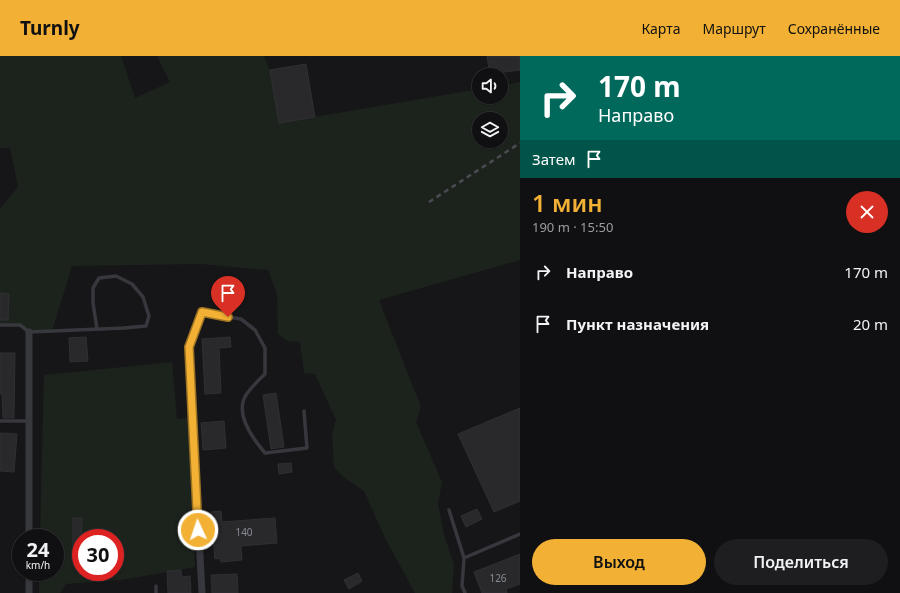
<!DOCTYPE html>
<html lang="ru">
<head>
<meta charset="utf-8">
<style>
  :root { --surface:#101012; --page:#1e1e20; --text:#f1f3f6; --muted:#9c9d9f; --line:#303032; --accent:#f2b134 }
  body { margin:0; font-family:"Noto Sans",sans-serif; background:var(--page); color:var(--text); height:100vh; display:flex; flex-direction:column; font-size:15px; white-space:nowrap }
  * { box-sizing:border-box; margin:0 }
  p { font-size:13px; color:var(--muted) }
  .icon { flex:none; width:22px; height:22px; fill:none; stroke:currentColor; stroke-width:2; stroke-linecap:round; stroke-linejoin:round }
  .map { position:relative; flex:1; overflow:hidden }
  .sheet { display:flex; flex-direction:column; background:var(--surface); width:380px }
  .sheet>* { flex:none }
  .top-card { background:#00695c; color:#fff; overflow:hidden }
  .controls { position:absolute; left:472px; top:12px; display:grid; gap:8px }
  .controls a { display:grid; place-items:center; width:36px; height:36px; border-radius:50%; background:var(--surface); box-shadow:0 1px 3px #0004,0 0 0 1px var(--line); font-size:20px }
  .speed { position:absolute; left:12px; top:473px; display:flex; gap:8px; font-size:20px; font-weight:700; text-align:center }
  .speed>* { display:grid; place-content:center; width:52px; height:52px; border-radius:50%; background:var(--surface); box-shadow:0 1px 3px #0004,0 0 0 1px var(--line); line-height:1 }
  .speed small { font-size:10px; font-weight:400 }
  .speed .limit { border:6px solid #d22; background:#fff; color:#111 }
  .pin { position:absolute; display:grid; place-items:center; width:34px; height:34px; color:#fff; margin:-41px -17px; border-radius:50% 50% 50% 0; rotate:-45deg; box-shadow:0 0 4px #0007 }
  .pin .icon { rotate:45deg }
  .me { position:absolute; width:44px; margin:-22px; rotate:357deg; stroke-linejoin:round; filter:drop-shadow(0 0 3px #0008) }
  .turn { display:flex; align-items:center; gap:14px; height:84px; padding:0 12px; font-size:18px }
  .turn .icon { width:52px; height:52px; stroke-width:2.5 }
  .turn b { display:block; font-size:28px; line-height:34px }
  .then { display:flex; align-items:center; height:38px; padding:0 12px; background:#0003; gap:8px; font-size:15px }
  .round { display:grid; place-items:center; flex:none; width:42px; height:42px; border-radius:21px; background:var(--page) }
  .headline { display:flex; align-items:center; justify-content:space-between; height:68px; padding:0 12px }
  h1 { font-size:24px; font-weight:600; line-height:30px; color:var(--accent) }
  .cta { display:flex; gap:8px; margin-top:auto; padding:8px 12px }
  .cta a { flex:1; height:46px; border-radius:24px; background:var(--accent); color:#111; font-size:16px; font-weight:600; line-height:46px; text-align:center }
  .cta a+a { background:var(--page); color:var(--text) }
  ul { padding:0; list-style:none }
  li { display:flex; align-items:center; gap:12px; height:52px; padding:0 12px }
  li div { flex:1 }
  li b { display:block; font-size:15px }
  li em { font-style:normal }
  header { display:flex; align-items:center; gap:24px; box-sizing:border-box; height:56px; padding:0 20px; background:var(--accent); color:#111 }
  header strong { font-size:19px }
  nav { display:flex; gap:22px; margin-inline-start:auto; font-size:14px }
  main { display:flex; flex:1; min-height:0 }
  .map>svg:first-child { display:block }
  .green { fill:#1c231d; fill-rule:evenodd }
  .building { fill:#29292c; stroke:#303034 }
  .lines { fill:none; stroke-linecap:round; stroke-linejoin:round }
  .lane { stroke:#37383d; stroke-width:3.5 }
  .street { stroke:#37383d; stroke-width:7 }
  .rail { stroke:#4a4c52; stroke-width:2.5; stroke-dasharray:5 4; stroke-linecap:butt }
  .route-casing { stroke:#9d7322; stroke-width:10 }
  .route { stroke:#f2b134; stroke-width:7 }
  .labels { text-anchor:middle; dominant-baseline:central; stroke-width:4; stroke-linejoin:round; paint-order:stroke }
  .number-label { font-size:10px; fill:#888b94 }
</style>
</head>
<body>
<header>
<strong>Turnly</strong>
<nav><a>Карта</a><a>Маршрут</a><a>Сохранённые</a></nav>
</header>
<main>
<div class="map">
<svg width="520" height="537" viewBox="0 0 520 537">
  <rect width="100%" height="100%" fill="#161618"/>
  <path class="green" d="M0 0H121L135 42 170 26 157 0H264L270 14 279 67 479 33V41H501V30L520 26V204L379 244 421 351 416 366 442 426 438 447 444 479 454 508 452 537H415L385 482 364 435 346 423 334 411 332 379 336 364 315 318 304 317 300 286 288 285 278 278 277 238 268 214 201 208 72 210 52 275 29 276 20 269H0V153L18 131 10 92H0ZM479 63H501V85H479Z
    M172 306 177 363 188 362 195 511 122 524 66 528 60 537H39V516H55V482H40L44 319ZM81 482H115V516H81Z"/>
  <path class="building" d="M487 0H520V14L490 18Z
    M306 8 315 61 279 67 270 14Z
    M0 237 9 238 8 264H0Z
    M86 281 88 305 70 306 69 282Z
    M230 281 231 291 219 292 221 337 205 338 202 283Z
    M0 297H15L14 362H3L2 338H0Z
    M276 337 284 391 271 393 263 339Z
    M520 352V445L494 456 458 378Z
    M224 365 226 392 203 394 201 367Z
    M0 377 17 378 14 416 0 415Z
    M291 407 292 416 279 418 278 408Z
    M477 453 482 463 466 471 461 460Z
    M221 455 222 466 275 462 277 487 241 490 242 504 221 506 220 502 215 503 211 456Z
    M73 462H82L81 494H73Z
    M520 498V528L506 533 507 537H482L474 516Z
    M181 514 182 521 190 520 191 537H168L167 515Z
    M358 517 362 525 349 533 344 524Z
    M237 518 238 537H212L211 519Z"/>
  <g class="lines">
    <path class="lane" d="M0 269H20L29 276 124 272 146 270 149 260 143 241 132 228 116 220 99 222 93 232V247L97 273
      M192 348 189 291 202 257 241 263 255 274 265 292V318C259 324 251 331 246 339 234 358 253 383 265 397L307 392 304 355
      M0 365H29
      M449 454 464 502 462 530 465 537
      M464 502 520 478
      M156 530V537"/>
    <path class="street" d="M192 348 202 537
      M29 482V276
      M29 537V516"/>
    <path class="rail" d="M429 146 520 87"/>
  </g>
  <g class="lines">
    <g class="route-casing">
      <path id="route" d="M198 474 189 291 202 256 228 261"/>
    </g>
    <use href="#route" class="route"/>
  </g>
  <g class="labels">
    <g class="number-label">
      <text x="244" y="476">140</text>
      <text x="498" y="522">126</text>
    </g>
  </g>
</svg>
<div class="controls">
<a><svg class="icon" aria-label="sound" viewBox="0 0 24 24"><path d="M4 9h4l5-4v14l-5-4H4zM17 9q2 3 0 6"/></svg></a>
<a><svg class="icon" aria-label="layers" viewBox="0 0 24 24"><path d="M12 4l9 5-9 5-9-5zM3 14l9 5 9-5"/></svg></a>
</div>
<div class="speed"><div>24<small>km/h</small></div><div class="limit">30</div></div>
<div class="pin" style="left:228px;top:261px;background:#d93025"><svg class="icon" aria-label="arrive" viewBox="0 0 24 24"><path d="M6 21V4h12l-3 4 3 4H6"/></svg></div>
<svg class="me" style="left:198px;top:474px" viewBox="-20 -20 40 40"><circle r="17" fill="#f2b134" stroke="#fff" stroke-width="3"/><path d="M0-11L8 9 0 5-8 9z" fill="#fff"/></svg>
</div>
<section class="sheet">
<div class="top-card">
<div class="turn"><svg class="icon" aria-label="right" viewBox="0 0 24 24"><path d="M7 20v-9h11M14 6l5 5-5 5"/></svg><div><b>170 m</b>Направо</div></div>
<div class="then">Затем<svg class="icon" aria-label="arrive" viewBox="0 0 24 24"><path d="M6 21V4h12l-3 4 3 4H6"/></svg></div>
</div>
<div class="headline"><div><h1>1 мин</h1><p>190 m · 15:50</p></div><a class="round" style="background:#d93025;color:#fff"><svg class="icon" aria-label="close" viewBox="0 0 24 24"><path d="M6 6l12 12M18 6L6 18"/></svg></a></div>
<ul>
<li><svg class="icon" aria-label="right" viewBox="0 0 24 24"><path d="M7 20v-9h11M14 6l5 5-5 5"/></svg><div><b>Направо</b></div><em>170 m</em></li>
<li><svg class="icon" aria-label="arrive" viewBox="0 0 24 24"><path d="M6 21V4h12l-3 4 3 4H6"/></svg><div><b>Пункт назначения</b></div><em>20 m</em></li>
</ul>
<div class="cta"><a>Выход</a><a>Поделиться</a></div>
</section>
</main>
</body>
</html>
